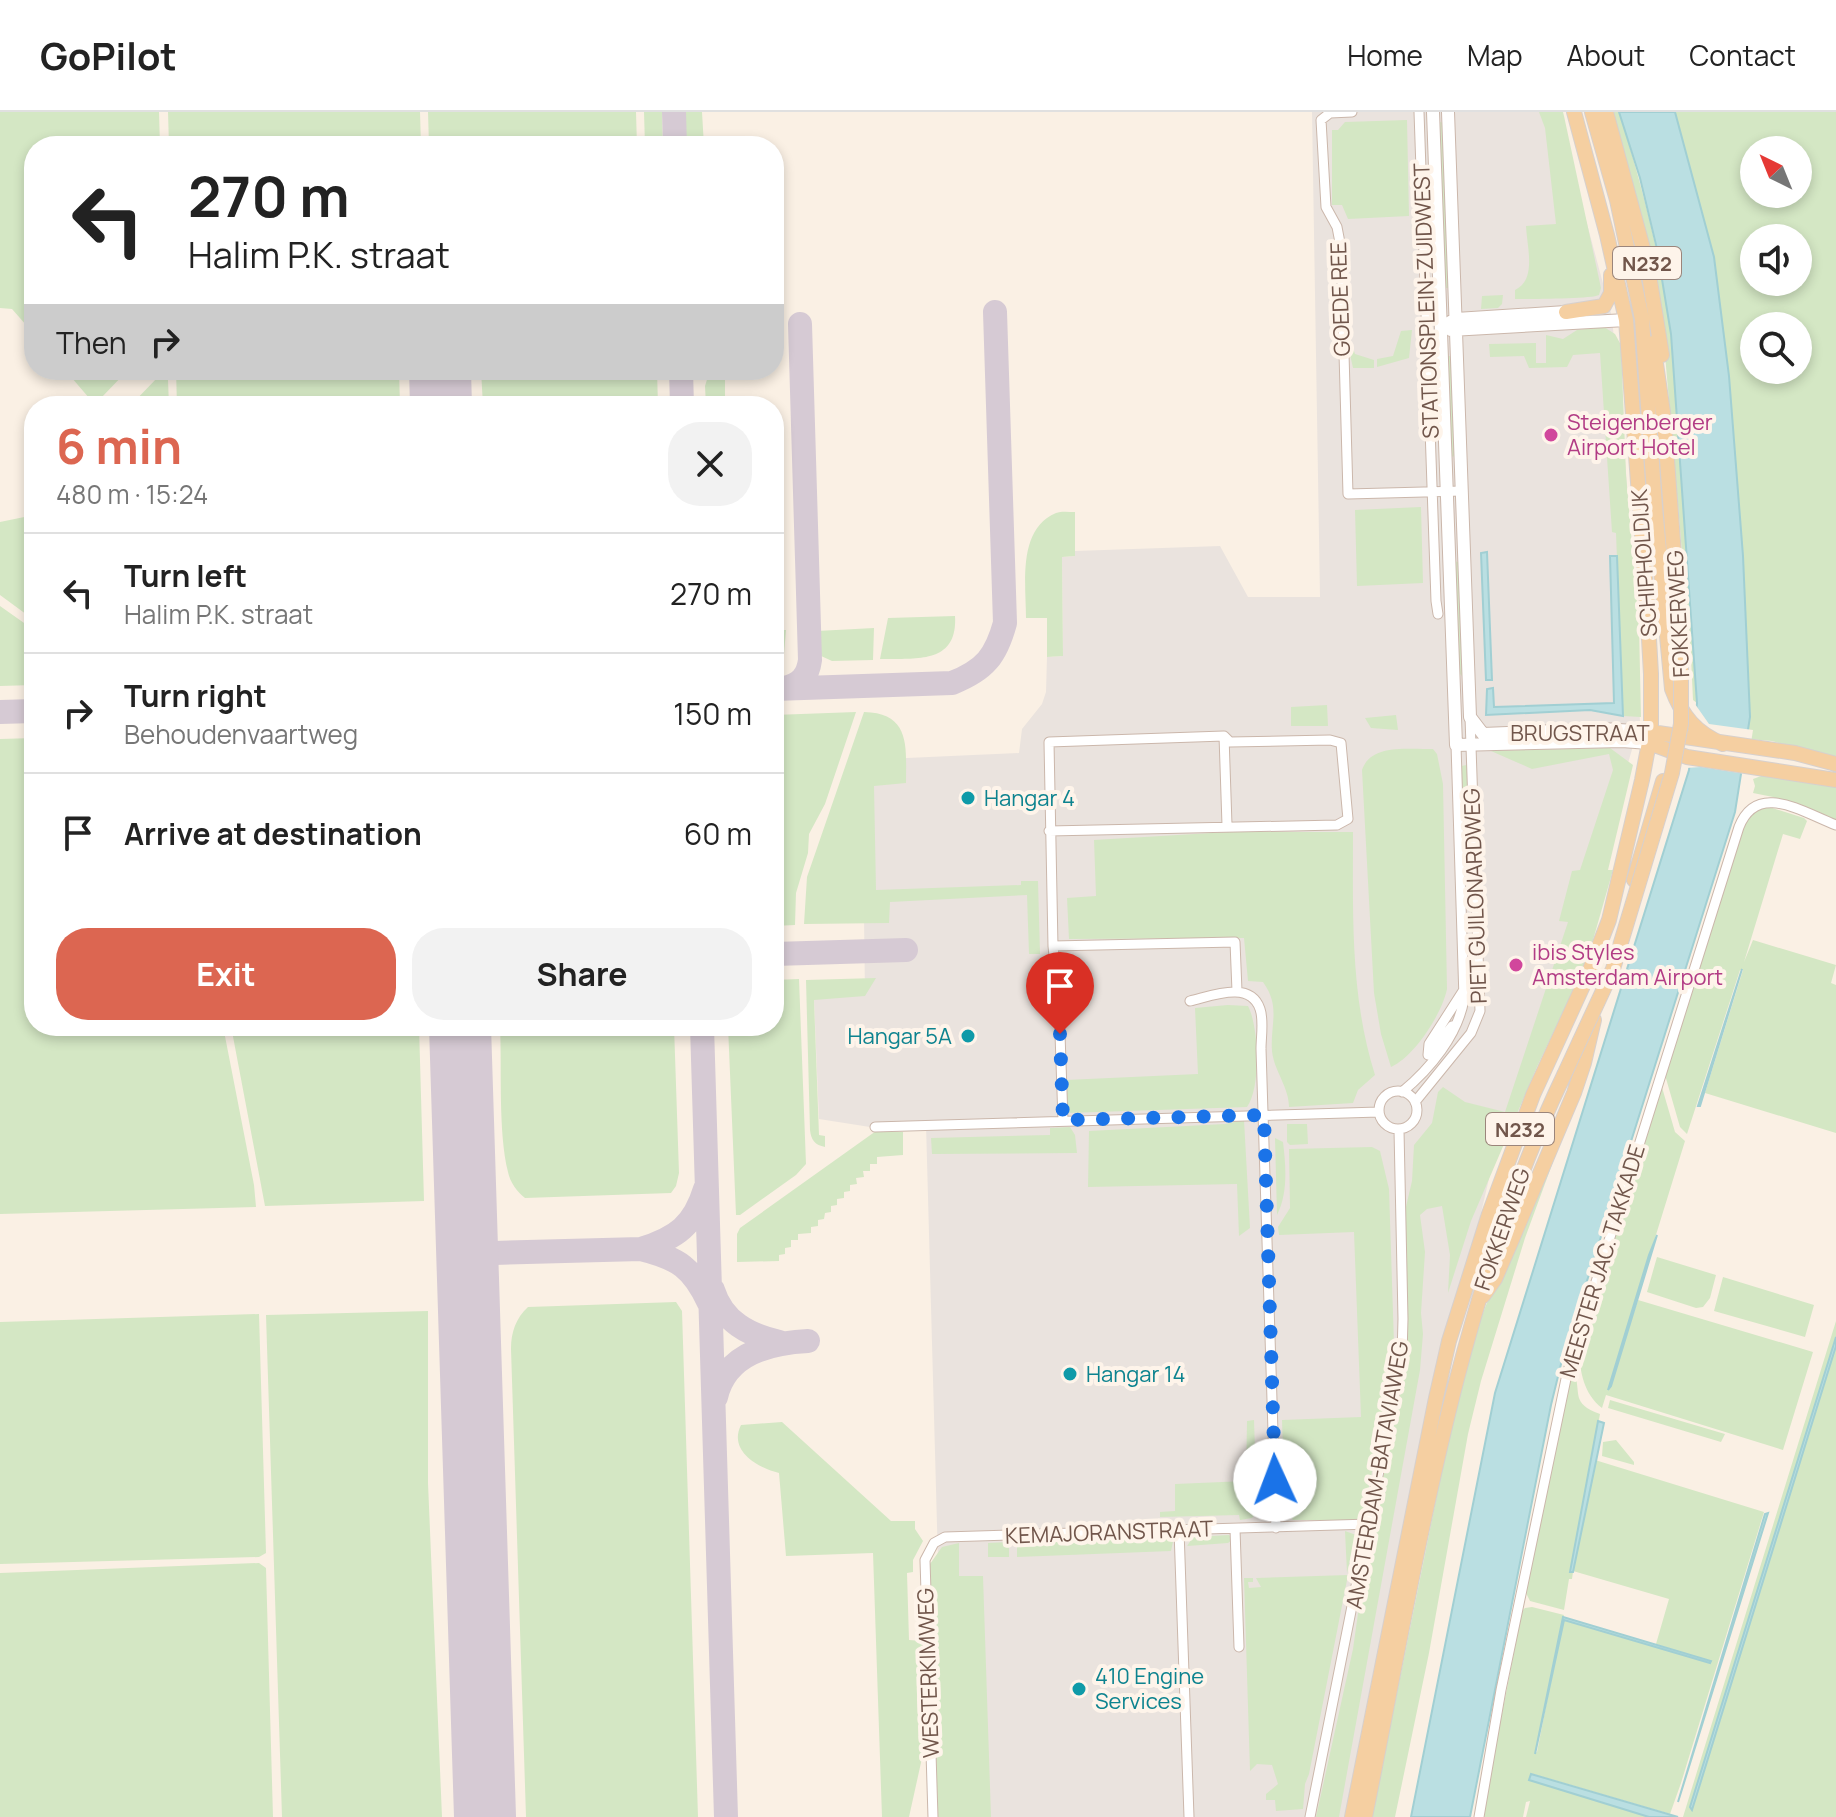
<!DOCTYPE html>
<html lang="en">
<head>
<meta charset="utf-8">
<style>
  :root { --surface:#fff; --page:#f2f2f2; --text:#222; --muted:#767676; --line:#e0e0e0; --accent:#dc6651 }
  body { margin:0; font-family:Manrope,sans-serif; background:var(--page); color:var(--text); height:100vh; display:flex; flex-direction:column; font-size:30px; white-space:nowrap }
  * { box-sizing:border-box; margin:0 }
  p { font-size:26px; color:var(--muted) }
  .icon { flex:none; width:44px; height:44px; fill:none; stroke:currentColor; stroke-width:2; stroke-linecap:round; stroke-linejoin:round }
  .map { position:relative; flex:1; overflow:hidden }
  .sheet { position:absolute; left:24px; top:284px; width:760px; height:640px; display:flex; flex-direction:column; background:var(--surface); border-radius:32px; box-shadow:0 4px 12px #0003 }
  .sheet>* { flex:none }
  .banner { position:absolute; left:24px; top:24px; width:760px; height:244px; border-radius:32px; box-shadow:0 4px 12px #0003; background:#fff; color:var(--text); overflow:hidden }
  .needle { width:52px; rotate:317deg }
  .buttons { position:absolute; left:1740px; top:24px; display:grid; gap:16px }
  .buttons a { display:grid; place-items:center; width:72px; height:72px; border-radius:50%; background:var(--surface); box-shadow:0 4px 12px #0003; font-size:40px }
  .pin { position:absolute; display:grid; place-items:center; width:68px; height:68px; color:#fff; margin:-82px -34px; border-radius:50% 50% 50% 0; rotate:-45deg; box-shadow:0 0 8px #0007 }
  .pin .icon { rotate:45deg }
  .me { position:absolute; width:88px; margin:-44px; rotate:358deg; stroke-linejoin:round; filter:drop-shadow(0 0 6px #0008) }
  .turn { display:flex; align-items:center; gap:28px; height:168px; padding:0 32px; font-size:36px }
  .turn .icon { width:104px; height:104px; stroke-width:2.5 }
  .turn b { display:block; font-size:56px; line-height:68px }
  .then { display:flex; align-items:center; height:76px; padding:0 32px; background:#0003; gap:16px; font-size:30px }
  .round { display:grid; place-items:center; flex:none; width:84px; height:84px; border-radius:32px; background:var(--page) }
  .head { display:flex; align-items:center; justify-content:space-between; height:136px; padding:0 32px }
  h1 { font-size:48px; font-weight:700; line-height:60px; color:var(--accent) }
  .primary-button { display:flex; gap:16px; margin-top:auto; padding:16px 32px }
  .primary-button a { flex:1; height:92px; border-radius:32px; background:var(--accent); color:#fff; font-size:32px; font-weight:700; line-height:92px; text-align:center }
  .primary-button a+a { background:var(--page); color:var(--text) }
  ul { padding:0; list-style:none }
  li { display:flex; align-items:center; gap:24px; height:120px; padding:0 32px; border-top:2px solid var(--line) }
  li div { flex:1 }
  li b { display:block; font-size:30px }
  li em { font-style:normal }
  header { display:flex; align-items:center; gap:48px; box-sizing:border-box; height:112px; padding:0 40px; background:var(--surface); border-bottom:2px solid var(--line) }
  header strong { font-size:38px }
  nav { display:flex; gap:44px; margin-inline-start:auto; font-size:28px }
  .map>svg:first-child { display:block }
  .industrial { fill:#eae3de }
  .green { fill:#d4e7c4; fill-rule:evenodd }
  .water { fill:#badfe2; stroke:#a1cfd3; stroke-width:2 }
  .pier { fill:#faf0e4 }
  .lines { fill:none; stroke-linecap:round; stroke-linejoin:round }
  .taxiway { stroke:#d6cad4; stroke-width:24 }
  .runway { stroke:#d6cad4; stroke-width:62 }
  .minor-casing { stroke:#cbb7ab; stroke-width:11 }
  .tertiary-casing { stroke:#cbb7ab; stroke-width:14 }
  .primary-casing { stroke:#d7d0cd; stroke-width:16 }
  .minor { stroke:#fff; stroke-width:9 }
  .tertiary { stroke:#fff; stroke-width:12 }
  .primary { stroke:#f5cfa1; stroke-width:14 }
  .primary-bridge-casing { stroke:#d7d0cd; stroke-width:16; stroke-linecap:butt }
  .primary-bridge { stroke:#f5cfa1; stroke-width:14 }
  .route { stroke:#1a73e8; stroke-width:14; stroke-dasharray:0 25.2 }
  .hotel-dot { fill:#d1479c; stroke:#fef4ea; stroke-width:3 }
  .culture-dot { fill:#0f9aa8; stroke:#fef4ea; stroke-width:3 }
  .labels { text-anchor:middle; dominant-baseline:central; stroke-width:8; stroke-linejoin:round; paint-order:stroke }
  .shield { fill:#fef4ea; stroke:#9b857b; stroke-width:2 }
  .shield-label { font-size:20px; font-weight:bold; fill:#71564b }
  .street-label { font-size:22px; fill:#71564b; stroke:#fef4ea }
  .hotel-label { font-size:22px; fill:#b23c85; stroke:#fef4ea; text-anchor:start }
  .culture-label { font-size:22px; fill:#0d838f; stroke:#fef4ea; text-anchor:start }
</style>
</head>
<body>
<header>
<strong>GoPilot</strong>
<nav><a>Home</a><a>Map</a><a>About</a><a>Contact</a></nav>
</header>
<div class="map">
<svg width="1836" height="1705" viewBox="0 0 1836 1705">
  <rect width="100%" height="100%" fill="#faf0e4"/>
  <path class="industrial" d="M1312 0H1557L1612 205 1626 360 1640 610 1592 775 1495 1041 1429 1324 1350 1705H945L926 1012 870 1015 819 1007 814 887 865 883 862 648 1019 641 1022 617 1042 592 1046 580 1047 545 1063 544 1062 445 1075 444V439L1220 434 1248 485H1320Z"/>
  <path class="green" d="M0 0H159L160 34H34V222L12 197 0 196Z
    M168 0H420L421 34H169Z
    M428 0H636L637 34H429Z
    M644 0H662L663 34H645Z
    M685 0H702L704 34H686Z
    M1539 0H1563L1564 4 1601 176 1599 183C1592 187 1529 187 1515 187V178C1537 168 1527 135 1526 114L1556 112 1545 16Z
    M1611 0H1619C1642 73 1661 146 1671 222L1697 591 1693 588 1691 545 1661 196Z
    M1643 0H1836V646L1772 629 1748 627 1687 195ZM1754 38H1798V82H1754ZM1754 126H1798V170H1754ZM1754 214H1798V258H1754Z
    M1407 8 1409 104 1348 107 1342 93H1332V18H1338L1345 10Z
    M1440 10 1444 11 1450 176H1444Z
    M1503 183 1502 192 1498 196 1481 197 1482 184Z
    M1604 215 1615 222 1621 233 1626 362 1639 515 1641 605 1623 604 1616 421 1612 420 1600 241 1573 243 1567 255 1529 256 1524 244 1490 245 1489 232 1536 231V251H1546V223L1563 227 1577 218Z
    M1412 218 1409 246 1377 255V247L1393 244 1401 219Z
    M1353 236 1355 242 1374 248V256H1353L1349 238Z
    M1446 244H1452L1455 344 1451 345Z
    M65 258H128L101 286 109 294H96Z
    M176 258H399L400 294H177Z
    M481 258H657L658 294H483Z
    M710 258H732L725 267V294H706L705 274Z
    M158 265 168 268 169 294H130Z
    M1421 395 1423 471 1357 474 1355 398Z
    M1075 400V444L1062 445 1063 544 1047 545V506H1026C1026 473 1017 417 1056 401 1061 399 1069 400 1075 400Z
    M34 403V508L0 483V410Z
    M1455 449 1460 451 1463 565 1459 561Z
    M0 494 34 518V573L0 574Z
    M955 504C958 553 915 546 880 547L888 506Z
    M874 516 873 548 832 549 819 543 817 519Z
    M774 518H786L784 542 774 549Z
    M1327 593 1328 614H1291V595Z
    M856 600 825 692 809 722 808 741 796 781 795 813 774 814V603Z
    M864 600C911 601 906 635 906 671L874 674 876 778 1021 773V769H1038L1040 842H1029L1027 783 890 790 889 811 804 812 807 765Z
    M1396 603 1398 618 1371 616 1365 606Z
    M34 626V914H223L254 1073 256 1095 0 1102V627Z
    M1610 636 1633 653 1608 758H1613L1587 849 1537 955 1471 1109 1448 1181 1450 1143 1442 1094 1427 1097 1420 1103 1425 1140 1421 1201 1423 1222 1420 1258 1339 1705H1316L1353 1537 1364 1459 1403 1265 1406 1230 1405 1099 1412 1069 1414 1033 1432 1011 1438 980 1443 975 1465 990 1505 1000 1568 810 1559 809 1572 759 1580 758 1613 658 1609 642 1532 657 1491 639Z
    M1433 637 1437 642 1443 672 1447 877C1442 902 1414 945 1391 955L1381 922 1374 881 1362 658C1371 631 1410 638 1433 637Z
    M1467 653 1470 741 1466 744 1464 742 1461 654Z
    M1764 663 1836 673V711L1773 685 1753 681 1755 674 1753 667Z
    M1763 693 1804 706 1807 709 1800 727 1783 722 1744 850 1753 828 1836 853 1831 871 1836 873V1021L1705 981 1743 858H1740L1687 1022 1680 1015 1665 963 1744 711 1755 698Z
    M1228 720H1353C1353 802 1350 884 1375 963L1358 978 1353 991 1289 995C1289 975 1274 959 1272 939 1270 912 1281 895 1263 870L1248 869 1244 826 1069 827 1067 786 1096 784 1094 728Z
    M876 866 865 884 814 888 819 1023 825 1024V1035C815 1033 811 1028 810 1018L806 868Z
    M799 867 806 1052 796 1063 740 1103H736L728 914H774V868Z
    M1228 893 1248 894C1259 915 1261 976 1247 995L1067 1001 1066 968 1198 962 1195 896Z
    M231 914H419L424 1089 265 1094Z
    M500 914H674L679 1061 676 1074 671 1081 525 1086C517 1080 510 1070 508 1060 498 1020 502 957 500 914Z
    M1661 972 1675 1020 1685 1029 1608 1278 1638 1188 1813 1240 1783 1338 1606 1283 1602 1296C1583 1281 1581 1261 1578 1238Z
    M1571 1001 1525 1126 1481 1269 1468 1322 1429 1541 1395 1705H1372L1450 1318 1475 1223 1486 1193 1519 1125Z
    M1244 1008 1250 1116 1239 1124 1237 1072 1088 1075 1089 1019 1225 1012Z
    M1287 1012H1307L1308 1032 1290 1033 1287 1030Z
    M1070 1015 1075 1023 1077 1041 932 1042 931 1026 1050 1023V1016Z
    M876 1019 903 1020V1043L877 1045V1052H870V1059H863L864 1065 856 1066 857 1072 850 1073V1079L844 1080V1086L837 1087V1093L831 1094V1100L825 1101 824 1107 818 1108V1114L811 1115V1121L798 1122V1128H791V1135L785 1136V1142L779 1143V1149L737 1150V1122L740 1116Z
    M1275 1026 1283 1030C1286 1054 1288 1082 1277 1103Z
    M1372 1035 1380 1039 1389 1077 1394 1232 1392 1262 1364 1399 1359 1408H1293L1285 1399 1282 1308 1361 1305 1354 1120 1279 1123 1278 1115 1290 1096 1289 1037Z
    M1657 1145 1716 1163 1710 1186 1703 1195 1696 1196 1647 1180Z
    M1723 1165 1814 1193 1805 1225 1714 1199Z
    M676 1190 682 1199 698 1705H526L511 1237C511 1220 516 1206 528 1195Z
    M428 1199V1371L442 1705H282L266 1203Z
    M259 1202 266 1441 259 1445 0 1452V1210Z
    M1836 1209V1705H1683Z
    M1574 1258C1582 1282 1570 1291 1600 1302L1570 1459 1573 1460 1572 1467H1569L1564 1498 1530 1489 1526 1481 1572 1260Z
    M1610 1288 1725 1322 1721 1330 1608 1296Z
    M1254 1308 1257 1400 1252 1406 1240 1408 1239 1403 1160 1405V1400L1175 1399V1372L1246 1369 1247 1309Z
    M782 1310 891 1409H915V1417L923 1429 913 1448V1460L907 1461 909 1528 922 1529 926 1628 909 1705H882L873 1441 786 1444 779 1361C758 1356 728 1339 741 1313Z
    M1616 1328 1634 1350V1353L1602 1344 1603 1330Z
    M1595 1348 1764 1400 1681 1671 1670 1702 1533 1662 1530 1668 1649 1705H1526L1530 1689 1526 1690 1523 1705H1482L1522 1499 1525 1496 1532 1495 1564 1503 1535 1641 1537 1640 1563 1508 1711 1550 1656 1532 1669 1487 1573 1459Z
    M1345 1419 1356 1423 1347 1461Z
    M1229 1423 1232 1428 1228 1431 1187 1434 1193 1425Z
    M1174 1425 1171 1439 1017 1445V1429Z
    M1009 1430V1445H988V1431Z
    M959 1431V1464H983L991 1705H938L930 1452 942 1435Z
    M259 1451 266 1456 273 1705H0V1461Z
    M1348 1463 1309 1662 1305 1672 1303 1697 1276 1699 1275 1688H1266V1682L1278 1672 1272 1653 1257 1652 1250 1659 1244 1466H1253V1470H1248L1249 1476 1261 1475 1256 1466Z"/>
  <path class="water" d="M1619 0H1675L1714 145 1729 264 1743 444 1750 605 1735 700 1562 1248 1551 1293 1470 1705H1411L1495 1281 1689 658 1697 591 1671 222 1657 137 1640 66Z
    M1487 440 1492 568H1486L1481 441Z
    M1610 444H1617L1623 604 1590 598 1486 603 1487 577 1493 576 1494 595 1614 591Z
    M1742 857 1700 994H1698Z
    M1657 1123 1611 1274 1608 1278 1649 1143Z
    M1836 1225V1234L1692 1698 1690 1695Z
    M1598 1309 1604 1311 1573 1460H1570Z
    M1768 1401 1678 1690 1765 1402Z
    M1563 1505 1711 1549 1710 1551 1564 1508 1535 1642Z
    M1531 1662 1678 1705H1649L1529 1668Z"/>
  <path class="pier" d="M1695 592 1709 612 1753 618 1746 662 1701 655 1686 656Z"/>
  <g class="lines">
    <path class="taxiway" d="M674 0 675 34
      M681 258 682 294
      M784 576C800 573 808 564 810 548L800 212
      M774 577 952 571C985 558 996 544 1005 511L995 200
      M0 600 34 599
      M774 842 906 838
      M702 914 726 1705
      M466 1114 477 1134 494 1141
      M641 1137C677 1126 694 1113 705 1077
      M468 1171 477 1150 494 1141 641 1137C678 1146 693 1156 709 1191
      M713 1178C723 1210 749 1223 779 1230
      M716 1285C726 1241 770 1231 808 1229"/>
    <path class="runway" d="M440 258 441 294
      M460 914 485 1705"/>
    <g class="minor-casing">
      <path id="minor" d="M1419 0 1436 489 1438 502
        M1330 1 1321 8 1326 95 1337 115 1341 136 1348 382 1462 379
        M1330 1 1352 0
        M1224 624 1227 713
        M1049 719 1337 713 1348 707 1341 631 1330 628 1230 630 1224 624
        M1053 834 1235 830 1237 879
        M1190 889C1212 884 1250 868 1260 897 1264 908 1261 925 1261 937L1276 1416
        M1431 940 1452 914
        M1428 943 1429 932 1465 876
        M1379 998a19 19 0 1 1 38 0a19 19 0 1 1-38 0Z
        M1402 980C1430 957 1458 923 1464 887L1456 633
        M1415 990 1471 921 1480 899 1470 605
        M1063 1008 1059 893 1053 834 1049 630 1224 624
        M875 1015 1379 1000
        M1235 1417 1239 1535
        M1179 1418 1189 1705
        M933 1705 925 1448 934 1431 945 1425 1370 1412
        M1310 1705 1402 1243 1403 1207 1399 1018
        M1479 1705 1501 1578 1567 1262 1739 715C1757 669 1802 700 1836 713"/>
    </g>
    <g class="tertiary-casing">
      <path id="tertiary" d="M1433 0 1456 633 1622 629 1649 631
        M1448 0 1470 605 1483 622 1602 617 1651 620
        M1450 210 1456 207 1566 200
        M1451 218 1626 208"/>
    </g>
    <g class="primary-casing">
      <path id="primary" d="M1592 0 1617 88 1642 207 1655 395 1672 577C1682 604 1696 621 1723 632
        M1606 0 1647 151 1662 243
        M1566 200 1604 194 1611 181V163
        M1653 231 1664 307 1681 537
        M1651 620 1795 641 1836 652
        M1649 631 1687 645 1836 668
        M1634 768 1663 669
        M1483 1184 1495 1167 1511 1130 1574 981 1584 951 1594 908
        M1352 1705 1436 1286 1449 1229 1489 1102 1533 983 1587 865 1609 808 1642 668 1651 620V562L1647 492 1626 208 1607 123 1574 0
        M1365 1705C1416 1454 1453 1196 1564 963"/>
    </g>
    <use href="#minor" class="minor"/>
    <use href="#tertiary" class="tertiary"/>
    <use href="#primary" class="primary"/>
    <g class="primary-bridge-casing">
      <path id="primary-bridge" d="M1564 963 1613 857 1672 661 1681 612V537"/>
    </g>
    <use href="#primary-bridge" class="primary-bridge"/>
  </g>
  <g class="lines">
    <path class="route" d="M1060 922 1063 1008 1264 1003 1275 1368"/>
  </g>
  <g class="hotel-dot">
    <circle cx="1551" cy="323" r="8"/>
    <circle cx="1516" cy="853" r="8"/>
  </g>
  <g class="culture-dot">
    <circle cx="968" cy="686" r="8"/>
    <circle cx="968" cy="924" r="8"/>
    <circle cx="1070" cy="1262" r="8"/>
    <circle cx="1079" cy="1577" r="8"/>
  </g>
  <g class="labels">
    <g class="shield">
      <rect x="1613" y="135" width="68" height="32" rx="6"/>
      <rect x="1486" y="1001" width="68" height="32" rx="6"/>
    </g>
    <g class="shield-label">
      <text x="1647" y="151">N232</text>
      <text x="1520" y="1017">N232</text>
    </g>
    <g class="street-label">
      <text transform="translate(1340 187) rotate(-92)">GOEDE REE</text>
      <text transform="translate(1426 189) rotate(-92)">STATIONSPLEIN-ZUIDWEST</text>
      <text transform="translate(1644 451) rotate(-94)">SCHIPHOLDIJK</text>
      <text transform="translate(1678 502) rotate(-93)">FOKKERWEG</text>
      <text x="1580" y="621">BRUGSTRAAT</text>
      <text transform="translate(1475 784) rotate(-92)">PIET GUILONARDWEG</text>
      <text transform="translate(1502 1117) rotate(-71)">FOKKERWEG</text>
      <text transform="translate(1602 1149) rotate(-73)">MEESTER JAC. TAKKADE</text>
      <text transform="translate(1377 1363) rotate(-80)">AMSTERDAM-BATAVIAWEG</text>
      <text transform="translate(1109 1420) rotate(-2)">KEMAJORANSTRAAT</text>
      <text transform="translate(928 1561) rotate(-92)">WESTERKIMWEG</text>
    </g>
    <g class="hotel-label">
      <text x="1567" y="310">Steigenberger<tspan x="1567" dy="25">Airport Hotel</tspan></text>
      <text x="1532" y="840">ibis Styles<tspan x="1532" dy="25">Amsterdam Airport</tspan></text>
    </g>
    <g class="culture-label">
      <text x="984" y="686">Hangar 4</text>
      <text x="952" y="924" text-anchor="end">Hangar 5A</text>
      <text x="1086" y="1262">Hangar 14</text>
      <text x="1095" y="1564">410 Engine<tspan x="1095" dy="25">Services</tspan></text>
    </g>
  </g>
</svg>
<div class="buttons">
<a><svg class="needle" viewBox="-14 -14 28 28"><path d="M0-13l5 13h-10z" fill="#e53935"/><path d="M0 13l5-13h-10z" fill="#767676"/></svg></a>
<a><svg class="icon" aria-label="sound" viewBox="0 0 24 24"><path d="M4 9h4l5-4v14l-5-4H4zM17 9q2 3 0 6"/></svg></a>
<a><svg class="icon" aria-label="search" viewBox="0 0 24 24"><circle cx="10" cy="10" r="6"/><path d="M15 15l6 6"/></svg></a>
</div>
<div class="pin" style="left:1060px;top:922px;background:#d93025"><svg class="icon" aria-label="arrive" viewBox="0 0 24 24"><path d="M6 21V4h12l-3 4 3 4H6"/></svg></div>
<svg class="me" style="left:1275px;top:1368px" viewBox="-20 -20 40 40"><circle r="19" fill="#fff"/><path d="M0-13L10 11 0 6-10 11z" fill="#1a73e8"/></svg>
<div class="banner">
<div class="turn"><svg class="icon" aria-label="left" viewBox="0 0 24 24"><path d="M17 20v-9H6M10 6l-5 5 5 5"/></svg><div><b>270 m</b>Halim P.K. straat</div></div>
<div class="then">Then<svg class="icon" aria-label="right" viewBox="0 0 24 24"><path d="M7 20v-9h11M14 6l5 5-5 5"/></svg></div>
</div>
<section class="sheet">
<div class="head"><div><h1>6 min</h1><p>480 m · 15:24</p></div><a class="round"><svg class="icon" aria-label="close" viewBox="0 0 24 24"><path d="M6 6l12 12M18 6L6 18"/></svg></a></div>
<ul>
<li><svg class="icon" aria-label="left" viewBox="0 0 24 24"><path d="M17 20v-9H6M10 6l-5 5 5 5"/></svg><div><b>Turn left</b><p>Halim P.K. straat</p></div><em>270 m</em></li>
<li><svg class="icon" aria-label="right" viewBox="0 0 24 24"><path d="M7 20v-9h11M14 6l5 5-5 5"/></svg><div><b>Turn right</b><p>Behoudenvaartweg</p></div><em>150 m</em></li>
<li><svg class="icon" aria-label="arrive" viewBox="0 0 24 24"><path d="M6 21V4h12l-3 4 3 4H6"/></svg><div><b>Arrive at destination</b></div><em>60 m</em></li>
</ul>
<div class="primary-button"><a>Exit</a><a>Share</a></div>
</section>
</div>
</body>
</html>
